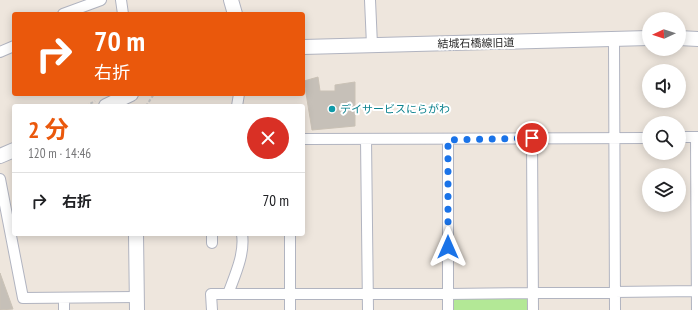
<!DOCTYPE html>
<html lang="ja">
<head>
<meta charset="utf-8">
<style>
  :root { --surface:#fff; --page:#f2f2f2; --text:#202124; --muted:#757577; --line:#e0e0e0; --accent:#ea580c }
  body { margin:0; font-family:"PT Sans Narrow","Noto Sans JP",sans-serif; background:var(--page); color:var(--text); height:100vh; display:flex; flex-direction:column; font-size:15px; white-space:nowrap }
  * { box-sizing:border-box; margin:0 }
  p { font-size:13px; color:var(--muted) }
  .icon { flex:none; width:22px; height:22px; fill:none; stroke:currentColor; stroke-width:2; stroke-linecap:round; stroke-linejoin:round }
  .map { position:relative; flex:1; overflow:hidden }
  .sheet { position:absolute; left:12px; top:104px; width:293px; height:132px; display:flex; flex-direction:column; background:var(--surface); border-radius:4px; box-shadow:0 2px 10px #0003 }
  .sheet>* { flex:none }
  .banner { position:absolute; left:12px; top:12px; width:293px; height:84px; border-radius:4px; box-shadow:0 2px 10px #0003; background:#ea580c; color:#fff; overflow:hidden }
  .needle { width:26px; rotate:267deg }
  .controls { position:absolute; left:642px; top:12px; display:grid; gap:8px }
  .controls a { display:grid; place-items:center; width:44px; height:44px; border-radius:50%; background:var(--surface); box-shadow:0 2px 10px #0003; font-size:20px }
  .pin { position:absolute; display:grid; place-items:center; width:34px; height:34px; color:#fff; margin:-17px; border:2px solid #fff; border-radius:50%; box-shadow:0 1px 4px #0007 }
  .me { position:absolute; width:44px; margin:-22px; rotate:0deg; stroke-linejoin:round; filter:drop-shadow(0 0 3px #0008) }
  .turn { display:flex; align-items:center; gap:14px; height:84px; padding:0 16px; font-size:18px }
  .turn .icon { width:52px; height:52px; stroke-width:2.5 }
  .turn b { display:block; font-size:28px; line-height:34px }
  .round { display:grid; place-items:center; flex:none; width:42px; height:42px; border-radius:21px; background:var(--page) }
  .head { display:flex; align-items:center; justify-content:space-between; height:68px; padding:0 16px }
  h1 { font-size:24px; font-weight:700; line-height:30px; color:var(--accent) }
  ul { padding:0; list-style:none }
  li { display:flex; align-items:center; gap:12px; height:56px; padding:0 16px; border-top:1px solid var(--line) }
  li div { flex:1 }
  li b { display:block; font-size:15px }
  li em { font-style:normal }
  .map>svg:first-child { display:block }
  .green { fill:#b3e896 }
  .building { fill:#c6c0b8; stroke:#cac2b6 }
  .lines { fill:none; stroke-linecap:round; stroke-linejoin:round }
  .street-casing { stroke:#b1b4c0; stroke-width:12 }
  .secondary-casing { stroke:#b1b4c0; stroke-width:16 }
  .path { stroke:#c8c8c8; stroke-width:2; stroke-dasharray:3 2; stroke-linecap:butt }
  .street { stroke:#fff; stroke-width:10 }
  .secondary { stroke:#fff; stroke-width:14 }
  .route { stroke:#1a73e8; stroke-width:7; stroke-dasharray:0 12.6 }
  .culture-dot { fill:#0f9aa8; stroke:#fff; stroke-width:1.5 }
  .labels { text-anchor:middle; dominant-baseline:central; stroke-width:4; stroke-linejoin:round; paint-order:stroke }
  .street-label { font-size:11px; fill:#2b2b2b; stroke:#fff }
  .culture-label { font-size:11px; fill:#0d838f; stroke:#fff; text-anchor:start }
</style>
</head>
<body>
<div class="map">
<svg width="698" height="310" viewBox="0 0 698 310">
  <rect width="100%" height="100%" fill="#eee6dd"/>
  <path class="green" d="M533 292V310H451L450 298Z"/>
  <path class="building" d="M318 77 320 91H335V85L355 82V126L312 130 304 81Z
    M0 273 13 309 0 310Z"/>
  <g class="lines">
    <g class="street-casing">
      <path id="street" d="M121 0 123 14
        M370 0 372 45
        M63 14 101 0
        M614 38 615 310
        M0 52 14 46
        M237 106 239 94
        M679 137H698
        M696 137 697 310
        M532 138 533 310
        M303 139 649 138
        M366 139 368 310
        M448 140V294L698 291
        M0 179 23 298 137 297
        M290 234V310
        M212 243V234
        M228 294C235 275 245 254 242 234
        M64 298V310
        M212 310 211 294H448V310"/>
    </g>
    <g class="secondary-casing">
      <path id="secondary" d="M231 0 235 14
        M679 38 698 39
        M303 47 649 38
        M106 106 131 94
        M0 156 14 150
        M136 234 137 310"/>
    </g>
    <path class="path" d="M86 106 95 101
      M146 106 154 94"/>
    <use href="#street" class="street"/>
    <use href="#secondary" class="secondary"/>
  </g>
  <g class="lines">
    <path class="route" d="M448 247V140L532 138"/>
  </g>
  <circle class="culture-dot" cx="332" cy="109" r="4"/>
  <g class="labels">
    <g class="street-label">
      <text transform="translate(476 43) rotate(-1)">結城石橋線旧道</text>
    </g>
    <g class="culture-label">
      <text x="340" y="109">デイサービスにらがわ</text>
    </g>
  </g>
</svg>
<div class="controls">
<a><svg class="needle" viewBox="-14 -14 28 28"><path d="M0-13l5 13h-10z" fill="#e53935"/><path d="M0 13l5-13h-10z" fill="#757577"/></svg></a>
<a><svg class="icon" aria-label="sound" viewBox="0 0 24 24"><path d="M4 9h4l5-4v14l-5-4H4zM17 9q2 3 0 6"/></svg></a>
<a><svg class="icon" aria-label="search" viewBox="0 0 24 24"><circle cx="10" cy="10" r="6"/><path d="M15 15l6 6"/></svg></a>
<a><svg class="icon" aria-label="layers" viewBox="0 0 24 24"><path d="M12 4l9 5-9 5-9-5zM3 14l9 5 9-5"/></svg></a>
</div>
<div class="pin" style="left:532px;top:138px;background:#d93025"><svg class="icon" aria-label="arrive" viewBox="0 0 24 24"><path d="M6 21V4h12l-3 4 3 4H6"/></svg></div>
<svg class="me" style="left:448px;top:247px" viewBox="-20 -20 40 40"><path d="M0-17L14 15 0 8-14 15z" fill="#1a73e8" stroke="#fff" stroke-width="4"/></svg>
<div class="banner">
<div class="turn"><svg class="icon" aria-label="right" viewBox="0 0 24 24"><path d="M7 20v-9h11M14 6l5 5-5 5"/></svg><div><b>70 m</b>右折</div></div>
</div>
<section class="sheet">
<div class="head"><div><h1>2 分</h1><p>120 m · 14:46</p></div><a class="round" style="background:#d93025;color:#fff"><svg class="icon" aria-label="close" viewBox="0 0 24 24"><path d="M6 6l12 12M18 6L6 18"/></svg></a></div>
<ul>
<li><svg class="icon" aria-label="right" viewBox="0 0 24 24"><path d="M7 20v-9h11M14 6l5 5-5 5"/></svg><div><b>右折</b></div><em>70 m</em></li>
</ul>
</section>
</div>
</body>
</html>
